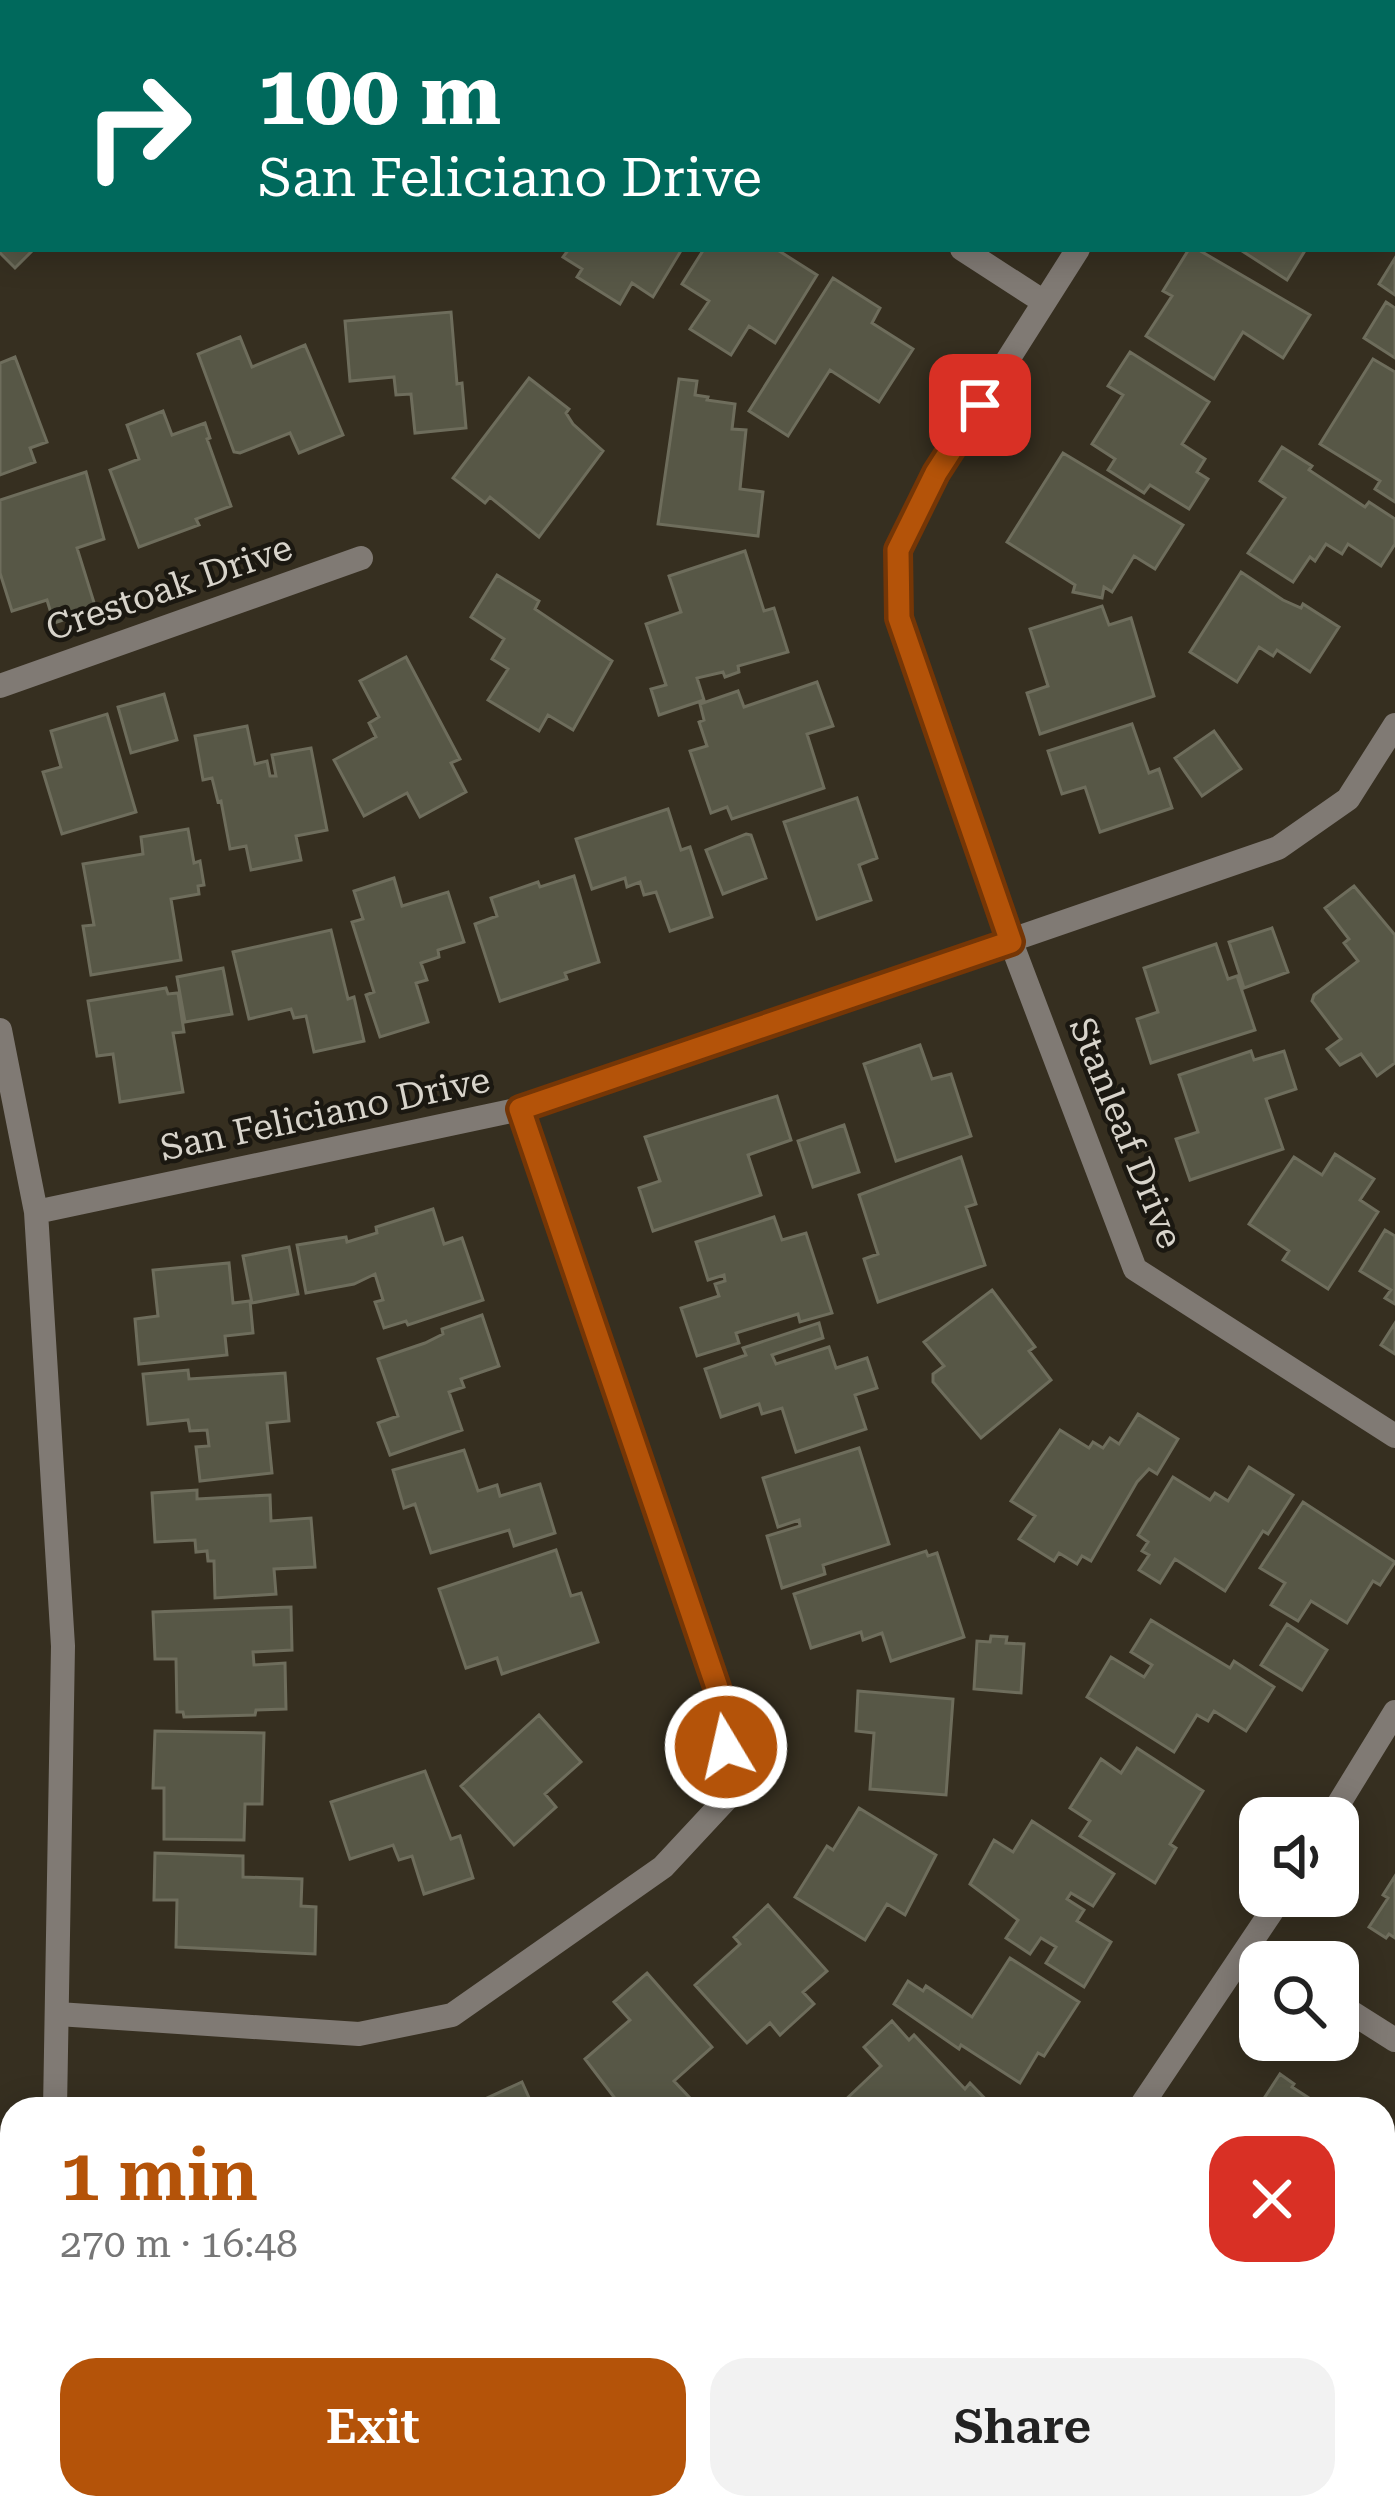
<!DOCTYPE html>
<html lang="en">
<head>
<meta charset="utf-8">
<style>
  :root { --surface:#fff; --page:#f2f2f2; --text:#222; --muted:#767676; --accent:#b45309 }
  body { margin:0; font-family:"Roboto Serif",serif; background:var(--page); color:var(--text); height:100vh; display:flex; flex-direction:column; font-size:45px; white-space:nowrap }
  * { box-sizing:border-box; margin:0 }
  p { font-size:39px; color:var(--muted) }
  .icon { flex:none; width:66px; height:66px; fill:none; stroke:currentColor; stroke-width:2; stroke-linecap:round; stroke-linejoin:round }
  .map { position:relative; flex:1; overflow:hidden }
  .panel { position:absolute; left:0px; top:2097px; width:1395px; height:423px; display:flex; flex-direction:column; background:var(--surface); border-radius:36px 36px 0 0; box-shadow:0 6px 30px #0003 }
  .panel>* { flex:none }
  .hud { position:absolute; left:0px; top:0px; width:1395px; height:252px; box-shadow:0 6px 30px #0003; background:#00695c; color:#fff; overflow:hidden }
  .tools { position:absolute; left:1239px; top:1797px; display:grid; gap:24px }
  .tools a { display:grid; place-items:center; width:120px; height:120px; border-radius:24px; background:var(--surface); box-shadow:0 6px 30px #0003; font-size:60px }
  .pin { position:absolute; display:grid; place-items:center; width:102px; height:102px; color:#fff; margin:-51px; border-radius:24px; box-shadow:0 6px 18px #0006 }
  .me { position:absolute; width:132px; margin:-66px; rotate:351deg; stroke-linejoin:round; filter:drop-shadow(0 0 9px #0008) }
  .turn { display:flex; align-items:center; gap:42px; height:252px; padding:0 60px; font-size:54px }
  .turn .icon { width:156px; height:156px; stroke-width:2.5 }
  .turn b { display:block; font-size:84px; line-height:102px }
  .round { display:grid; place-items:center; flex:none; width:126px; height:126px; border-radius:36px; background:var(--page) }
  .summary { display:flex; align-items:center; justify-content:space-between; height:204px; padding:0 60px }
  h1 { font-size:72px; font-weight:600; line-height:90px; color:var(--accent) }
  .action { display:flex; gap:24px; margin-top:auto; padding:24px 60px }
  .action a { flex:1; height:138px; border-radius:36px; background:var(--accent); color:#fff; font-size:48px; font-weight:600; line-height:138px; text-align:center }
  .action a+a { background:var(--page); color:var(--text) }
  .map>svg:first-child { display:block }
  .building { fill:#575746; stroke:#6e6d5c; stroke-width:3 }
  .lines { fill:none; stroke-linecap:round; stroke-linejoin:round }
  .minor { stroke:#807a74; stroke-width:24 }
  .route-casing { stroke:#753606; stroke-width:30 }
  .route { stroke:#b45309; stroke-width:21 }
  .labels { text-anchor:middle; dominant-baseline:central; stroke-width:9; stroke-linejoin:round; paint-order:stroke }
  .street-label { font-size:36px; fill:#d8d4cb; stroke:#1b1811 }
</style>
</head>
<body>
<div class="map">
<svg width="1395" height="2519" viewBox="0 0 1395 2519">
  <rect width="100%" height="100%" fill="#362f20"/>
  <path class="building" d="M168 0H236L167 3Z
    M269 0H326L331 3H267Z
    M815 0H907L912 3H813Z
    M1013 0H1118L1012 3Z
    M1392 81 1395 83V144L1392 142Z
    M3 110V187L0 184Z
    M3 204V249H34L15 268 0 253Z
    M569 249H682L653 297 632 283 620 304 577 277 582 269 563 257Z
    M704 249H776L817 275 775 343 749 326 731 355 690 329 709 301 682 284Z
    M1189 249H1197L1310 315 1283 358 1243 332 1214 379 1146 336 1172 296 1163 291Z
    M1239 249H1306L1287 280Z
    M1395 258V295L1379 284Z
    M833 278 880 308 872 323 913 349 879 402 830 370 788 436 749 411Z
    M1386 302 1395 308V358L1364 338Z
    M451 312 457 384 462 383 466 428 415 433 411 394 396 395 394 377 350 381 345 321Z
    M240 337 252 367 305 345 343 435 299 453 290 433 240 453 234 452 198 354Z
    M1130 352 1209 402 1182 444 1205 459 1197 472 1208 479 1189 509 1150 485 1144 493 1108 470 1115 459 1092 444 1123 395 1108 386Z
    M15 357 47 442 30 448 35 462 0 475V363Z
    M1373 359 1395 372V502L1375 489 1380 481 1320 444Z
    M529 378 569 409 566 413 573 424 603 451 539 537 490 497 485 503 453 478Z
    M679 379 697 381 695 395 708 397 707 400 735 404 732 429 746 430 740 489 763 492 758 536 658 524Z
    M163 411 172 435 205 423 210 438 207 439 231 506 196 519 199 525 139 547 110 470 139 459 127 425Z
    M1282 447 1312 466 1309 470 1365 507 1369 502 1395 519V544L1381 566 1348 544 1342 554 1326 544 1315 561 1310 557 1293 582 1248 553 1285 498 1260 481Z
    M1063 453 1183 525 1155 569 1134 556 1112 592 1104 587 1102 598 1073 592 1075 585 1007 542Z
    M86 472 104 539 77 548 96 609 54 623 47 600 12 611 0 573V500Z
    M745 551 764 611 774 608 788 652 738 666 739 672 725 677 723 672 697 678 704 700 659 715 651 689 666 685 646 624 681 612 669 576Z
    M1241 572 1283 600 1301 608 1303 604 1339 627 1310 672 1277 650 1273 656 1259 647 1237 682 1190 652Z
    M497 575 539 601 535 609 612 661 573 730 548 715 539 731 488 700 508 669 492 659 504 639 471 617Z
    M1102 606 1109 625 1131 618 1154 696 1040 734 1027 693 1048 686 1030 629Z
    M406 657 460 759 451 763 466 792 420 817 407 793 364 816 334 760 376 737 369 723 379 717 360 681Z
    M817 682 833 726 807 734 824 788 732 819 727 807 711 813 690 751 707 746 699 722 704 720 700 704 738 691 744 707Z
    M164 694 177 740 131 753 118 707Z
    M107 714 136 812 62 834 43 772 61 767 51 731Z
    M1132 724 1149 773 1159 769 1172 808 1100 832 1085 787 1062 794 1048 751Z
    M247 726 255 764 267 761 270 776H276L272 755 311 748 327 830 296 836 301 860 251 870 246 846 230 849 221 801 218 802 212 778 203 780 195 736Z
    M1214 731 1241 769 1202 796 1175 758Z
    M857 798 877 858 859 865 871 900 817 919 784 822Z
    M668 809 681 850 690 847 712 917 670 931 656 892 644 895 640 882 627 887 625 878 592 889 576 839Z
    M188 829 194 863 200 861 204 885 198 886 199 894 171 899 181 960 91 975 83 926 94 925 83 864 143 854 141 837Z
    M746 834 751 835 766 878 723 894 706 850Z
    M574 876 599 962 565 973 567 979 500 1001 475 924 497 916 491 898 538 882 540 887Z
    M394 878 402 906 448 892 464 942 438 950 439 957 421 963 427 980 416 983 428 1022 380 1037 366 995 374 992 352 922 363 919 354 891Z
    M1354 886 1395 935V1063L1377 1076 1361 1054 1340 1065 1327 1049 1341 1039 1312 1001 1314 995 1358 961 1344 943 1349 939 1325 908Z
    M1272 928 1288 972 1244 988 1229 942Z
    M331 930 348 999 354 997 364 1041 314 1052 306 1016 294 1018 291 1009 249 1019 233 952Z
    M1216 944 1228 979 1237 976 1255 1030 1151 1063 1137 1019 1158 1012 1144 968Z
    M223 968 232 1014 185 1022 177 977Z
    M166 988 168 994 178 993 184 1032 173 1033 183 1092 120 1102 113 1054 97 1056 88 1001Z
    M920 1045 932 1079 951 1074 971 1136 896 1161 864 1064Z
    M1251 1051 1254 1060 1284 1051 1296 1089 1266 1099 1283 1149 1190 1180 1176 1139 1198 1132 1179 1075Z
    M777 1096 791 1140 748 1155 761 1195 653 1231 639 1188 660 1181 645 1137Z
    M844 1125 859 1172 813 1187 798 1141Z
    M1335 1154 1374 1179 1360 1200 1378 1212 1328 1289 1283 1260 1289 1251 1249 1224 1294 1157 1322 1175Z
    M961 1157 976 1204 966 1207 985 1265 878 1302 864 1259 878 1254 859 1195Z
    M433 1209 444 1244 462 1238 483 1300 408 1325 406 1321 384 1328 375 1302 383 1300 375 1274 354 1284 306 1293 297 1245 346 1237 347 1242 377 1233 376 1227Z
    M774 1217 782 1240 806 1233 832 1313 800 1322 798 1314 736 1333 739 1343 697 1356 681 1308 719 1296 715 1284 725 1281 724 1275 708 1280 696 1242Z
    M1385 1230 1395 1236V1304L1385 1298 1391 1290 1360 1271Z
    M289 1247 298 1294 252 1303 243 1256Z
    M229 1263 233 1303 250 1301 253 1333 225 1336 227 1355 139 1364 135 1319 158 1316 153 1270Z
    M992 1290 1035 1347 1029 1351 1051 1380 981 1438 933 1382V1374L944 1366 924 1342Z
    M482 1315 499 1366 461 1379 464 1387 449 1392 462 1430 390 1455 378 1423 398 1416 378 1359 425 1343 443 1334 442 1329Z
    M819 1323 823 1338 772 1355 776 1364 829 1347 836 1368 867 1358 877 1388 855 1395 866 1429 796 1452 782 1408 762 1414 759 1404 721 1417 705 1369 746 1355 743 1348Z
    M1395 1323V1354L1381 1345Z
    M188 1370 189 1379 285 1373 289 1421 267 1423 272 1473 200 1481 196 1447 209 1446 207 1430 190 1431 188 1420 148 1424 143 1374Z
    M1138 1414 1178 1439 1157 1474 1149 1469 1137 1482 1091 1561 1082 1556 1077 1564 1059 1553 1054 1561 1019 1539 1035 1516 1011 1501 1060 1430 1089 1448 1093 1442 1103 1448 1110 1438 1119 1444Z
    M859 1448 889 1544 823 1565 825 1574 782 1588 767 1536 800 1526 799 1520 778 1527 763 1478Z
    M464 1450 478 1491 497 1485 500 1496 540 1484 555 1533 514 1546 509 1530 431 1553 415 1504 404 1508 393 1470Z
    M1249 1467 1293 1495 1268 1534 1263 1531 1225 1591 1175 1559 1160 1583 1139 1570 1149 1555 1142 1551 1148 1542 1138 1535 1173 1477 1210 1500 1215 1493 1228 1501Z
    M197 1490V1499L270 1495 271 1521 311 1518 315 1567 274 1569 276 1594 215 1598 214 1561H208L207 1551 196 1552 195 1540 155 1542 152 1493Z
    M1303 1502 1395 1562 1380 1585 1373 1581 1347 1623 1311 1601 1298 1621 1271 1605 1285 1583 1260 1568Z
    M556 1550 571 1596 581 1593 598 1642 502 1674 497 1658 466 1668 439 1589Z
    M926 1551 928 1556 937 1553 964 1637 891 1661 882 1633 863 1640 861 1632 811 1648 794 1594Z
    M291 1607 292 1650 253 1652 254 1665 285 1663 286 1709 256 1710 255 1715 184 1717 183 1712H177L176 1659H155L153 1612Z
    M1151 1620 1230 1668 1234 1661 1274 1687 1246 1731 1214 1711 1208 1721 1197 1715 1174 1752 1087 1697 1111 1657 1144 1677 1152 1665 1131 1652Z
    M1287 1624 1327 1650 1302 1690 1261 1665Z
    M991 1636 1007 1637 1006 1643 1024 1644 1021 1693 974 1689 977 1641 990 1642Z
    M858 1691 953 1699 946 1795 870 1789 874 1733 856 1731Z
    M539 1715 581 1762 545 1794 556 1807 514 1845 461 1786Z
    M155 1731 264 1733 262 1804H245L244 1840 164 1839V1788H153Z
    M1137 1748 1203 1791 1170 1844 1176 1848 1155 1883 1080 1836 1090 1821 1070 1808 1101 1759 1121 1773Z
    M425 1771 451 1839 460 1836 473 1878 424 1894 412 1856 399 1860 393 1845 350 1859 331 1802Z
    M859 1808 936 1855 905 1915 887 1904 865 1940 795 1897 827 1846 833 1850Z
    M1032 1821 1114 1874 1093 1906 1071 1893 1067 1899 1084 1910 1077 1921 1111 1942 1084 1987 1046 1963 1056 1947 1041 1938 1030 1954 1006 1938 1018 1920 970 1884 994 1840 1013 1852Z
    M155 1853 243 1856V1877L302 1879 301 1906 316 1907 315 1954 176 1947 177 1900H154Z
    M1395 1876V1938L1389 1934 1386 1938 1369 1927 1388 1898 1383 1895Z
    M768 1905 827 1971 803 1992 814 2004 780 2035 770 2023 747 2043 695 1985 740 1944 734 1937Z
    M1010 1958 1079 2002 1044 2056 1038 2053 1020 2083 961 2045 959 2049 894 2004 908 1981 923 1991 926 1986 972 2017Z
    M647 1973 712 2047 674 2081 689 2097 676 2109H623L585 2059 630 2020 614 2002Z
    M892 2021 909 2040 914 2035 965 2089 970 2083 995 2109H844L840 2105 881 2066 864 2047Z
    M1280 2074 1294 2084 1292 2087 1326 2109H1247L1252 2102 1259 2106Z
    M522 2082 534 2109H476L474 2104Z
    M1383 2143 1395 2151V2168L1383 2186Z
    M1395 2302V2402L1383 2395V2321Z
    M10 2493 12 2508H24L34 2519H0V2503Z
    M330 2508H428L415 2519H325L322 2516Z
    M549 2508H597L585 2519H559Z
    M948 2508H1043L1030 2519H936Z
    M1234 2508H1300L1309 2518 1221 2519Z
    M1335 2508H1371L1364 2519H1351Z"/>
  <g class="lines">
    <path class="minor" d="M578 0 583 3
      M1233 3 1235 0
      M962 249 1044 302
      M1078 249 936 473 898 551 899 618 1011 942 1135 1269 1395 1436
      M0 686 361 558
      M0 1030 36 1212 63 1646 55 2109
      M36 1212 521 1109 1278 848 1348 799 1395 725
      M1330 1818 1395 1712
      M1250 1948 1272 1962
      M1338 2004 1395 2040
      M58 2014 359 2034 452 2015 663 1867 731 1794 721 1699 521 1109
      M1139 2109 1282 1896
      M178 2508 188 2519
      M736 2519 749 2508"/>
  </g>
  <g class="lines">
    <g class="route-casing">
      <path id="route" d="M726 1747 721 1699 520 1109 1011 942 899 618 898 550 936 473 980 405"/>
    </g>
    <use href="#route" class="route"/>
  </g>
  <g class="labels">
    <g class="street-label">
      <text transform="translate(169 588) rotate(-19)">Crestoak Drive</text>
      <text transform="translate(325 1114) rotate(-12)">San Feliciano Drive</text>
      <text transform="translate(1126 1133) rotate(68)">Stanleaf Drive</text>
    </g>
  </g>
</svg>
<div class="tools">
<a><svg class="icon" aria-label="sound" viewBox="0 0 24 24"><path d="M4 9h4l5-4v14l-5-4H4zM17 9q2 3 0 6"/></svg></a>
<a><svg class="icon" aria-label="search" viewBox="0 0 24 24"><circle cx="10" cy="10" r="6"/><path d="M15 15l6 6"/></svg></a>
</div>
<div class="pin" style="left:980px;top:405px;background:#d93025"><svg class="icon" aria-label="arrive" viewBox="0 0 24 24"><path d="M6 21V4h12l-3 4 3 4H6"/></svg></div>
<svg class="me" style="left:726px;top:1747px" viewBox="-20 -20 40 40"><circle r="17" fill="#b45309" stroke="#fff" stroke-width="3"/><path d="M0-11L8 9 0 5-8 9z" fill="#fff"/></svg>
<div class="hud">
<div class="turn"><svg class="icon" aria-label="right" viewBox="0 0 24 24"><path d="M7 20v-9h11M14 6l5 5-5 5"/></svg><div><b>100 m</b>San Feliciano Drive</div></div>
</div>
<section class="panel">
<div class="summary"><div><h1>1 min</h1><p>270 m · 16:48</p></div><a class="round" style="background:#d93025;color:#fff"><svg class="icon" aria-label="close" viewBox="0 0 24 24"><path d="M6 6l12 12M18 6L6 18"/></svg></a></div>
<div class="action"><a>Exit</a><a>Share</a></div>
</section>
</div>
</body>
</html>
